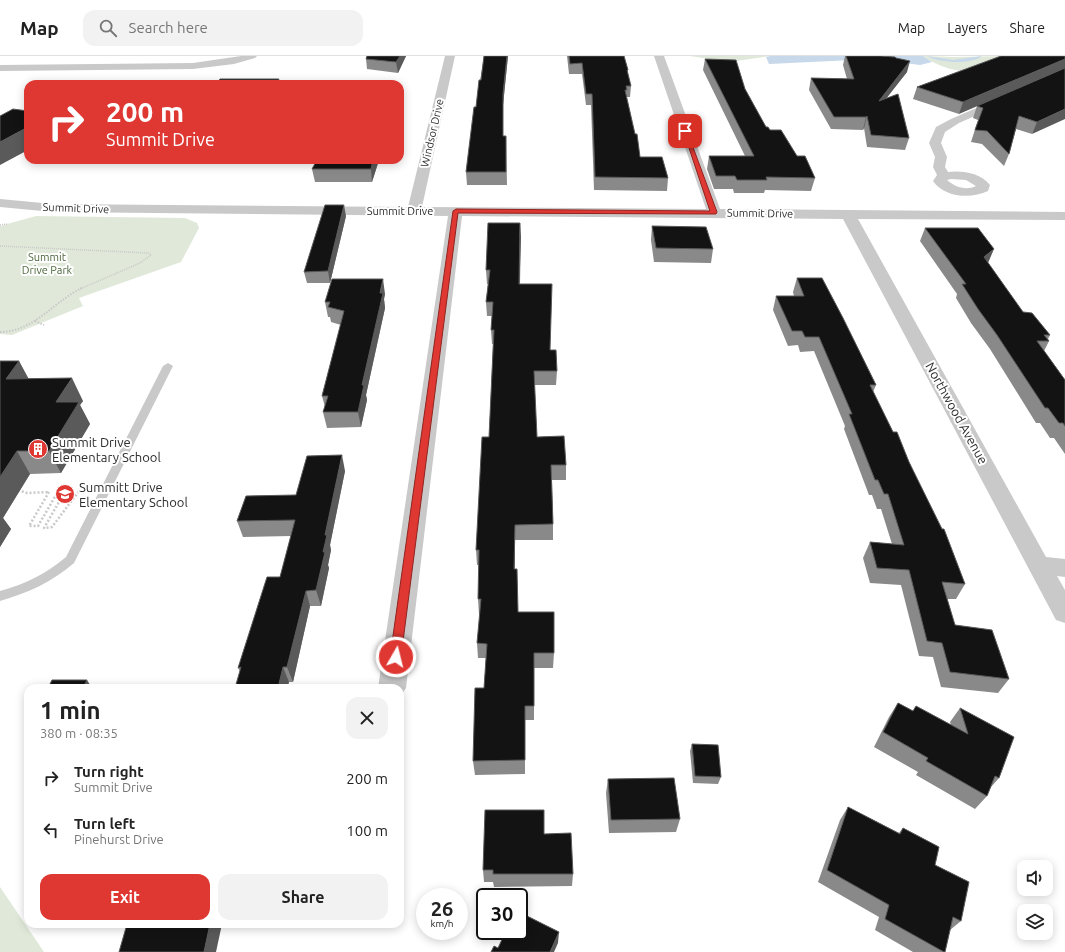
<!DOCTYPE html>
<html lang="en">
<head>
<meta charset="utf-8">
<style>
  :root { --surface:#fff; --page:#f2f2f2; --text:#222; --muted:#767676; --line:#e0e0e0; --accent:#df3732 }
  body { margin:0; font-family:Ubuntu,sans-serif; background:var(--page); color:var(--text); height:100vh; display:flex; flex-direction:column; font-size:15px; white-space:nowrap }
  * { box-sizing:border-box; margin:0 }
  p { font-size:13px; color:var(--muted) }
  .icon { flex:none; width:22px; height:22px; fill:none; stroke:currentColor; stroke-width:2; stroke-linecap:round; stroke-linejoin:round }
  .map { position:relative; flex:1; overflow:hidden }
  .panel { position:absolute; left:24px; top:628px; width:380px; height:244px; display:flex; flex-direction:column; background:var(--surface); border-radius:12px; box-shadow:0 2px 10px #0003 }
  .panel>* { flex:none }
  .banner { position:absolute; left:24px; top:24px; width:380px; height:84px; border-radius:12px; box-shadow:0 2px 10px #0003; background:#df3732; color:#fff; overflow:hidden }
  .controls { position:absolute; left:1017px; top:804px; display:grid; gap:8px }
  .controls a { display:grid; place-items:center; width:36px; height:36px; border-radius:8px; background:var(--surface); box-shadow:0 2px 10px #0003; font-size:20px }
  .speed { position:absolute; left:416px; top:832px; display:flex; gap:8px; font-size:20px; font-weight:700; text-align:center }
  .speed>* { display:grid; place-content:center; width:52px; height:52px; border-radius:50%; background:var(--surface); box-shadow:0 2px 10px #0003; line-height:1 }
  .speed small { font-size:10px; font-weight:400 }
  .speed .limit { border:2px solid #111; border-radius:6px; background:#fff; color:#111 }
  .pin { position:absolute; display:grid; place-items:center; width:34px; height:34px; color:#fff; margin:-17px; border-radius:8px; box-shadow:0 2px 6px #0006 }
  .me { position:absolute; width:44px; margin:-22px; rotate:8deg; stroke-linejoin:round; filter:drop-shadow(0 0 3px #0008) }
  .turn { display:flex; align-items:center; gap:14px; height:84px; padding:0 16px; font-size:18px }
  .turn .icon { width:52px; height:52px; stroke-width:2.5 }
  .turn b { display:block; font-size:28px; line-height:34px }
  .round { display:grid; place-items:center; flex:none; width:42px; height:42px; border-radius:12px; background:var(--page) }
  .summary { display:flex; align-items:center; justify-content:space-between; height:68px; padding:0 16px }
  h1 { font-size:24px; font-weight:700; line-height:30px }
  .button { display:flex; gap:8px; margin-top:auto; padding:8px 16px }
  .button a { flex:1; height:46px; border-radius:12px; background:var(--accent); color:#fff; font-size:16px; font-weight:700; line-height:46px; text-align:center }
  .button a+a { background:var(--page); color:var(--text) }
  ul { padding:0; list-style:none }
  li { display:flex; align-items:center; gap:12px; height:52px; padding:0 16px }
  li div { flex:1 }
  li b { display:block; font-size:15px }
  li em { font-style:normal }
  header { display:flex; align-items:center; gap:24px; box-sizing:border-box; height:56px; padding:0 20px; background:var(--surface); border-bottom:1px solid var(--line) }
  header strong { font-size:19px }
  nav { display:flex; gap:22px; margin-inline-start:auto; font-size:14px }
  .search { width:280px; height:36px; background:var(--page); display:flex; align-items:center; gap:10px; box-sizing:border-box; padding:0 14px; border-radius:12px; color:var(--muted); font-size:15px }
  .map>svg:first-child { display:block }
  .green { fill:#e0e9d9 }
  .water { fill:#c6d8e9 }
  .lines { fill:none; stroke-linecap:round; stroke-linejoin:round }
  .stream { fill:#c6d8e9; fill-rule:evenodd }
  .path-far2 { stroke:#c9c9c9; stroke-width:1.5; stroke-dasharray:1 1; stroke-linecap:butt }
  .path-far1 { stroke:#c9c9c9; stroke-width:2; stroke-dasharray:1.5 1.5; stroke-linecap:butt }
  .path { stroke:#c9c9c9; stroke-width:2.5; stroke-dasharray:2 2; stroke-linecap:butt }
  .lane { fill:#c9c9c9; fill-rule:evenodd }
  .street { fill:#c9c9c9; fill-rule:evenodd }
  .wall { fill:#898989 }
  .shaded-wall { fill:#5a5a5a }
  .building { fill:#131313; stroke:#5a5a5a }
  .route { fill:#df3732; stroke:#912420 }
  .labels { text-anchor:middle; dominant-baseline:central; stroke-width:4; stroke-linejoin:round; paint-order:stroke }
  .far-street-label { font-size:11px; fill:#2c2c2c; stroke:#fff }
  .far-park-label { font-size:11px; fill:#4b663b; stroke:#fff }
  .street-label { font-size:13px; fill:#2c2c2c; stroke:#fff }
  .poi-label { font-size:13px; fill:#2c2c2c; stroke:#fff; text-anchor:start }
</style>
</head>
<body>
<header>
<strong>Map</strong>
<div class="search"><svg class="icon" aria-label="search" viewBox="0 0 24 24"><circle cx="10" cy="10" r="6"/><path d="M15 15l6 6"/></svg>Search here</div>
<nav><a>Map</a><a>Layers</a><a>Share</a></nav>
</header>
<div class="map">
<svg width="1065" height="896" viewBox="0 0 1065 896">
  <rect width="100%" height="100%" fill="#fff"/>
  <path class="green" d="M690 0H770L729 6Z
    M923 0 954 1 1004 0C995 4 985 12 976 14 958 18 937 10 923 0Z
    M36 160 185 162 197 167 199 172 181 206 79 242 83 250 12 279 0 278V170Z
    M0 831 44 896H0Z"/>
  <path class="water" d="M770 0H923L932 6 920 9 873 3 769 8 766 1Z"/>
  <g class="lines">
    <path class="stream" d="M927 0 953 4 982 0C971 9 939 7 927 0Z"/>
    <path class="path-far2" d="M0 169 7 168
      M0 190 148 197 151 199 140 207 80 233"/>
    <path class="path-far1" d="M35 265 44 269
      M0 276C34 276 54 245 82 232"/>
    <path class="path" d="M18 434 27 437 49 436
      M49 436 29 470H38L56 439H63L44 472 52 471 85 427"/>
    <path class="lane" d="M168 307 173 310 74 507C52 526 28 537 0 545V535C25 528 46 518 66 501L163 310Z"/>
    <path class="street" d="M241 0H257L255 2 234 8 193 13 0 15V9L193 7Z
      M445 0H455L422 151 706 153 654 0H664L720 153 1065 156V164L858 163 1046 501 1065 503V521L1057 520 1065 534V567L1056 564 843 163 462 160 406 632 400 641V632H378L448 160 53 156 0 151V143L53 148 408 151Z
      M1002 41 1006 42 1007 44 1006 46 959 67 945 76 941 87 947 101 945 111 948 116C962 114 981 117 990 129L988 135C971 143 945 142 933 125L937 119 933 111 935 101 929 87 936 71 951 63ZM951 123 966 124 976 130C966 135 955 131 947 124Z"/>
  </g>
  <path class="wall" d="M367 0H406L398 17 367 13 366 3Z
    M484 0H508L503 49V80H506L507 129H467L466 116Z
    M567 0H624L628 14V19L631 30 630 41H626L640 101 668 122 667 135 594 134 591 49H586L582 18H569Z
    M845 0H880L896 2 907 16 886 42 909 82 905 94 867 91 864 72 863 74 831 73 809 34 811 22 847 23 843 9Z
    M1001 0 959 58 913 43 917 31Z
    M705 3 745 33 766 71 797 100 815 122 811 135 765 134 764 137H734L733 133H714L707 113 709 100H745L703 14Z
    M1065 12 1032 78 1016 73 1009 98 1004 110 982 88 971 86 978 64 973 62 977 50Z
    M178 104H225V105L208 107H179Z
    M379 104 372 126H315L312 113Z
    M346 160 330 227H307L304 216Z
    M652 170 713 193 711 207 654 206 651 184Z
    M925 172 988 207 1023 256 1050 279 1048 283 1049 285 1044 295 1065 324V398L1054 382H1050L1040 367H1036L990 293 971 267 956 242 957 238 920 185Z
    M521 180 520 228 550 294 557 315 556 329H534L537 381 566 409V424H552L553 468V484H515V513L518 556 554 597 553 612H534V664H525V718L475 719 473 705 484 632 486 602H478L477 587 480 558H479L478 543 479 509H477L476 494 489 381 493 288H492L491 274 492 260H487L486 246 488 228H487L486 214Z
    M797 222 876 329 873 336 893 376 909 406 965 528 956 543H947L955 569 1009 623 998 637 941 631 933 601 919 600 901 529 870 527 863 502 870 486 892 488 881 453H877L872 439H869L844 373 845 370 814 295 800 296 798 289 788 290 773 254 776 240H794L793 236Z
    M385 238 384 243 385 252 366 339 367 344 361 371 327 372 323 356 325 351 322 340 341 269 331 266 330 261H328L325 246Z
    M0 305H19L28 323 83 345 80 349 90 368 61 417 30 418 3 462 11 473 0 491Z
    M345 415 330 489 331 494 328 509 329 512 321 550H310L293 626H289L240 615 238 612 280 521 291 480 243 481 237 465 296 439Z
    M898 647 913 655 951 669 950 666 960 652 999 722 991 731 987 740 975 753 916 719 918 716 874 691 889 661Z
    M692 688 721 721 718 728 693 727 690 695Z
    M608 723 680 763 676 776 609 777 606 737Z
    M848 751 899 777 903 772 935 809 961 865 950 874 945 896H913L875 874 879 861 818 826 840 764Z
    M544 778 573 818 572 830 494 831 493 826H484L483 814Z"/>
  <path class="shaded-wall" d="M400 0H406L398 17 396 6Z
    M507 0H508L503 49V92V38Z
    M1065 3V12L959 58 963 46Z
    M910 5 907 16 875 57 879 45Z
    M279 23 280 28H276Z
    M1065 53V63L1032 78 1037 66Z
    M867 60 864 72 863 74 866 61Z
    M28 71V94L0 109V86Z
    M207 104H225V105L208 107Z
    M373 104H379L372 126 371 113Z
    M344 149 346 160 330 227 328 215Z
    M520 167 521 180 519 242V228Z
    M994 193 988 207 978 215 984 201Z
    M383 223 385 238 384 243 385 252 366 339 367 344 361 371 358 356 362 329Z
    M19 305 31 327 6 323Z
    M72 322 83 345 80 349 90 368 61 417 49 395 56 346Z
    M17 395 30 418 3 462 11 473 0 491V421Z
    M342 399 345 415 330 489 331 494 328 509 329 512 321 550 316 534 323 496 325 479Z
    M515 469V484L514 528V513Z
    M306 535 310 550 293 626 287 611Z
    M283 611 289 626 288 632H278Z
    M87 624 92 632H83Z
    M210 868H222L216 896H204Z
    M559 876 558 887 554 896H550Z"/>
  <path class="building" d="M367 0H400L396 6 366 3Z
    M484 0H507L503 38V80H506V116H466L474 51H476L479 24H481Z
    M569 0H624L628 14H627L631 30H626L627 34H625L635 78H637L640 101H662L668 122 595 121 592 38H586L582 7 570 8Z
    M846 0H880L895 1 896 2 910 5 879 45 898 38 909 82 871 79 867 60 866 61H834L811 22 854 23Z
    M1001 0H1065V3L963 46 917 31Z
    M705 3 736 4 745 33 766 71H768L770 74H781L797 100H805L815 122 766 121 767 124H737L735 120H716L709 100H754Z
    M1065 12V53L1037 66 1019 60 1009 98 987 75 975 74 983 52 977 50Z
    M220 23H279L276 28H216Z
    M13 53 28 55V71L0 86V60Z
    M317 104H373L371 113H312Z
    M325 149H344L328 215 304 216Z
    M488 167H520L519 228H552L550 294H556L557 315H534L537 381 564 380 566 409H551L553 468 515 469 514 513H517L518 556H554V597H534V650H525V704L473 705 475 632H484L487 588 477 587 481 543H478L479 494H476L482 381H489L494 274H491L493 246H486L490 214H486Z
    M652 170 706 171 713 193 656 192Z
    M925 172H978L994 193 984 201 1023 256 1032 257 1050 279H1044L1049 285H1037L1065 324V370L1063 367H1059L1048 352H1045L997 279 978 253 962 228H966Z
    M797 222H822L843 262 876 329H870L893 376H897L909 406 942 473H944L965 528 942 526 955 569 992 574 1009 623 950 616 942 587 927 585 909 514 877 512 870 486 904 489 888 438H884L878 424H875L849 358H852L819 281H805L802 275H792L776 240H804Z
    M332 223H383L380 237H383L362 329H364L358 356H323L328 340H322L344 255 328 251 330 246H325Z
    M0 305H19L6 323 72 322 56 346H79L49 395H17L0 421Z
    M342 399 325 479H327L323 496H325L316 534 306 535 287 611H283L278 632H235L241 611 238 612 267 521H280L295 464 237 465 246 440 296 439 307 400Z
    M52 624H87L83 632H48Z
    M898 647 913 655 916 650 968 678 960 652 1014 681 999 722 995 720 987 740 926 705 928 702 883 676Z
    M692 688 718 689 721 721 695 720Z
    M674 722 680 763 611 764 608 723Z
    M848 751 900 778 903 772 939 791 935 809 969 826 961 865 953 861 945 896H944L885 863 889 849 827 814Z
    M485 754H544V778L571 777 573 818H493V814H483Z
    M519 856 559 876 550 896H491L494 890 498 892 506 875H519Z
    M127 868H210L204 896H119Z"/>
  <path class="route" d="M683 74 687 75 717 156 716 158 458 157 401 601 400 604 396 605 392 604 390 601 453 155 456 153 710 155Z"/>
  <defs>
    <g id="building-disc" transform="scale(1)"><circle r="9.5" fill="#df3732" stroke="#fff"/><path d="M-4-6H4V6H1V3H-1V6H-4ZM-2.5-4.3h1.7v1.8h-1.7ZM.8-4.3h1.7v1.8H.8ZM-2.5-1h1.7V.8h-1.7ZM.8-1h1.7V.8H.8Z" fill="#fff"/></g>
    <g id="school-disc" transform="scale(1)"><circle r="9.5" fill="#df3732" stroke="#fff"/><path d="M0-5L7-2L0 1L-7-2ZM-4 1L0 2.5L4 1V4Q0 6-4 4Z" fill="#fff"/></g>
  </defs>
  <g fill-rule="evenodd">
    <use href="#building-disc" x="38" y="393"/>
    <use href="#school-disc" x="65" y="438"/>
  </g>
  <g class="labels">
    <g class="far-street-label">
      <text transform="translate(432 77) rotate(-77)">Windsor Drive</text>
      <text transform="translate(76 152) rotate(2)">Summit Drive</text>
      <text x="400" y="155">Summit Drive</text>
      <text transform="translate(760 157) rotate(1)">Summit Drive</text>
    </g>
    <g class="far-park-label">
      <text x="47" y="201">Summit<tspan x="47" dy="13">Drive Park</tspan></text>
    </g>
    <g class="street-label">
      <text transform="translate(957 357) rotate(61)">Northwood Avenue</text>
    </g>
    <g class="poi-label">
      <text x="52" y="386">Summit Drive<tspan x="52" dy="15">Elementary School</tspan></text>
      <text x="79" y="431">Summitt Drive<tspan x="79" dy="15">Elementary School</tspan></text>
    </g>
  </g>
</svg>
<div class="controls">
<a><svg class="icon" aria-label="sound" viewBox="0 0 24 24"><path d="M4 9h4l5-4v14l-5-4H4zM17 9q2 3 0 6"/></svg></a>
<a><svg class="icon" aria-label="layers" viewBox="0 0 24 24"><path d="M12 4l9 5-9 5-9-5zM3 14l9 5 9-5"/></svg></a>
</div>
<div class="speed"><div>26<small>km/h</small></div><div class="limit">30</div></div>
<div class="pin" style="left:685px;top:75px;background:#d93025"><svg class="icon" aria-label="arrive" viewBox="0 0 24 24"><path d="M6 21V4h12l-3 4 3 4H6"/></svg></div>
<svg class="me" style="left:396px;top:601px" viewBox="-20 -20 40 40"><circle r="17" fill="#df3732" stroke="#fff" stroke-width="3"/><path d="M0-11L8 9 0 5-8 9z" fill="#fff"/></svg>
<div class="banner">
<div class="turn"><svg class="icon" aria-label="right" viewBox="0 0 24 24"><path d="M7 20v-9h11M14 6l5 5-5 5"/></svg><div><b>200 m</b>Summit Drive</div></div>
</div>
<section class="panel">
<div class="summary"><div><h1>1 min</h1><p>380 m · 08:35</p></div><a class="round"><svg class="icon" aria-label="close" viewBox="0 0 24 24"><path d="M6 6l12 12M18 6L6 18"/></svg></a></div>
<ul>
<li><svg class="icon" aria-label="right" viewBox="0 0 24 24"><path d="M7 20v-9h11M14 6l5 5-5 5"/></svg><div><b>Turn right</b><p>Summit Drive</p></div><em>200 m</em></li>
<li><svg class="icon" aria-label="left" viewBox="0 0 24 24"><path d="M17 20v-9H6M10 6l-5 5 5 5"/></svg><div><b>Turn left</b><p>Pinehurst Drive</p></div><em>100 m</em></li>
</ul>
<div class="button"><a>Exit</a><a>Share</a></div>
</section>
</div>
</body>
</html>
